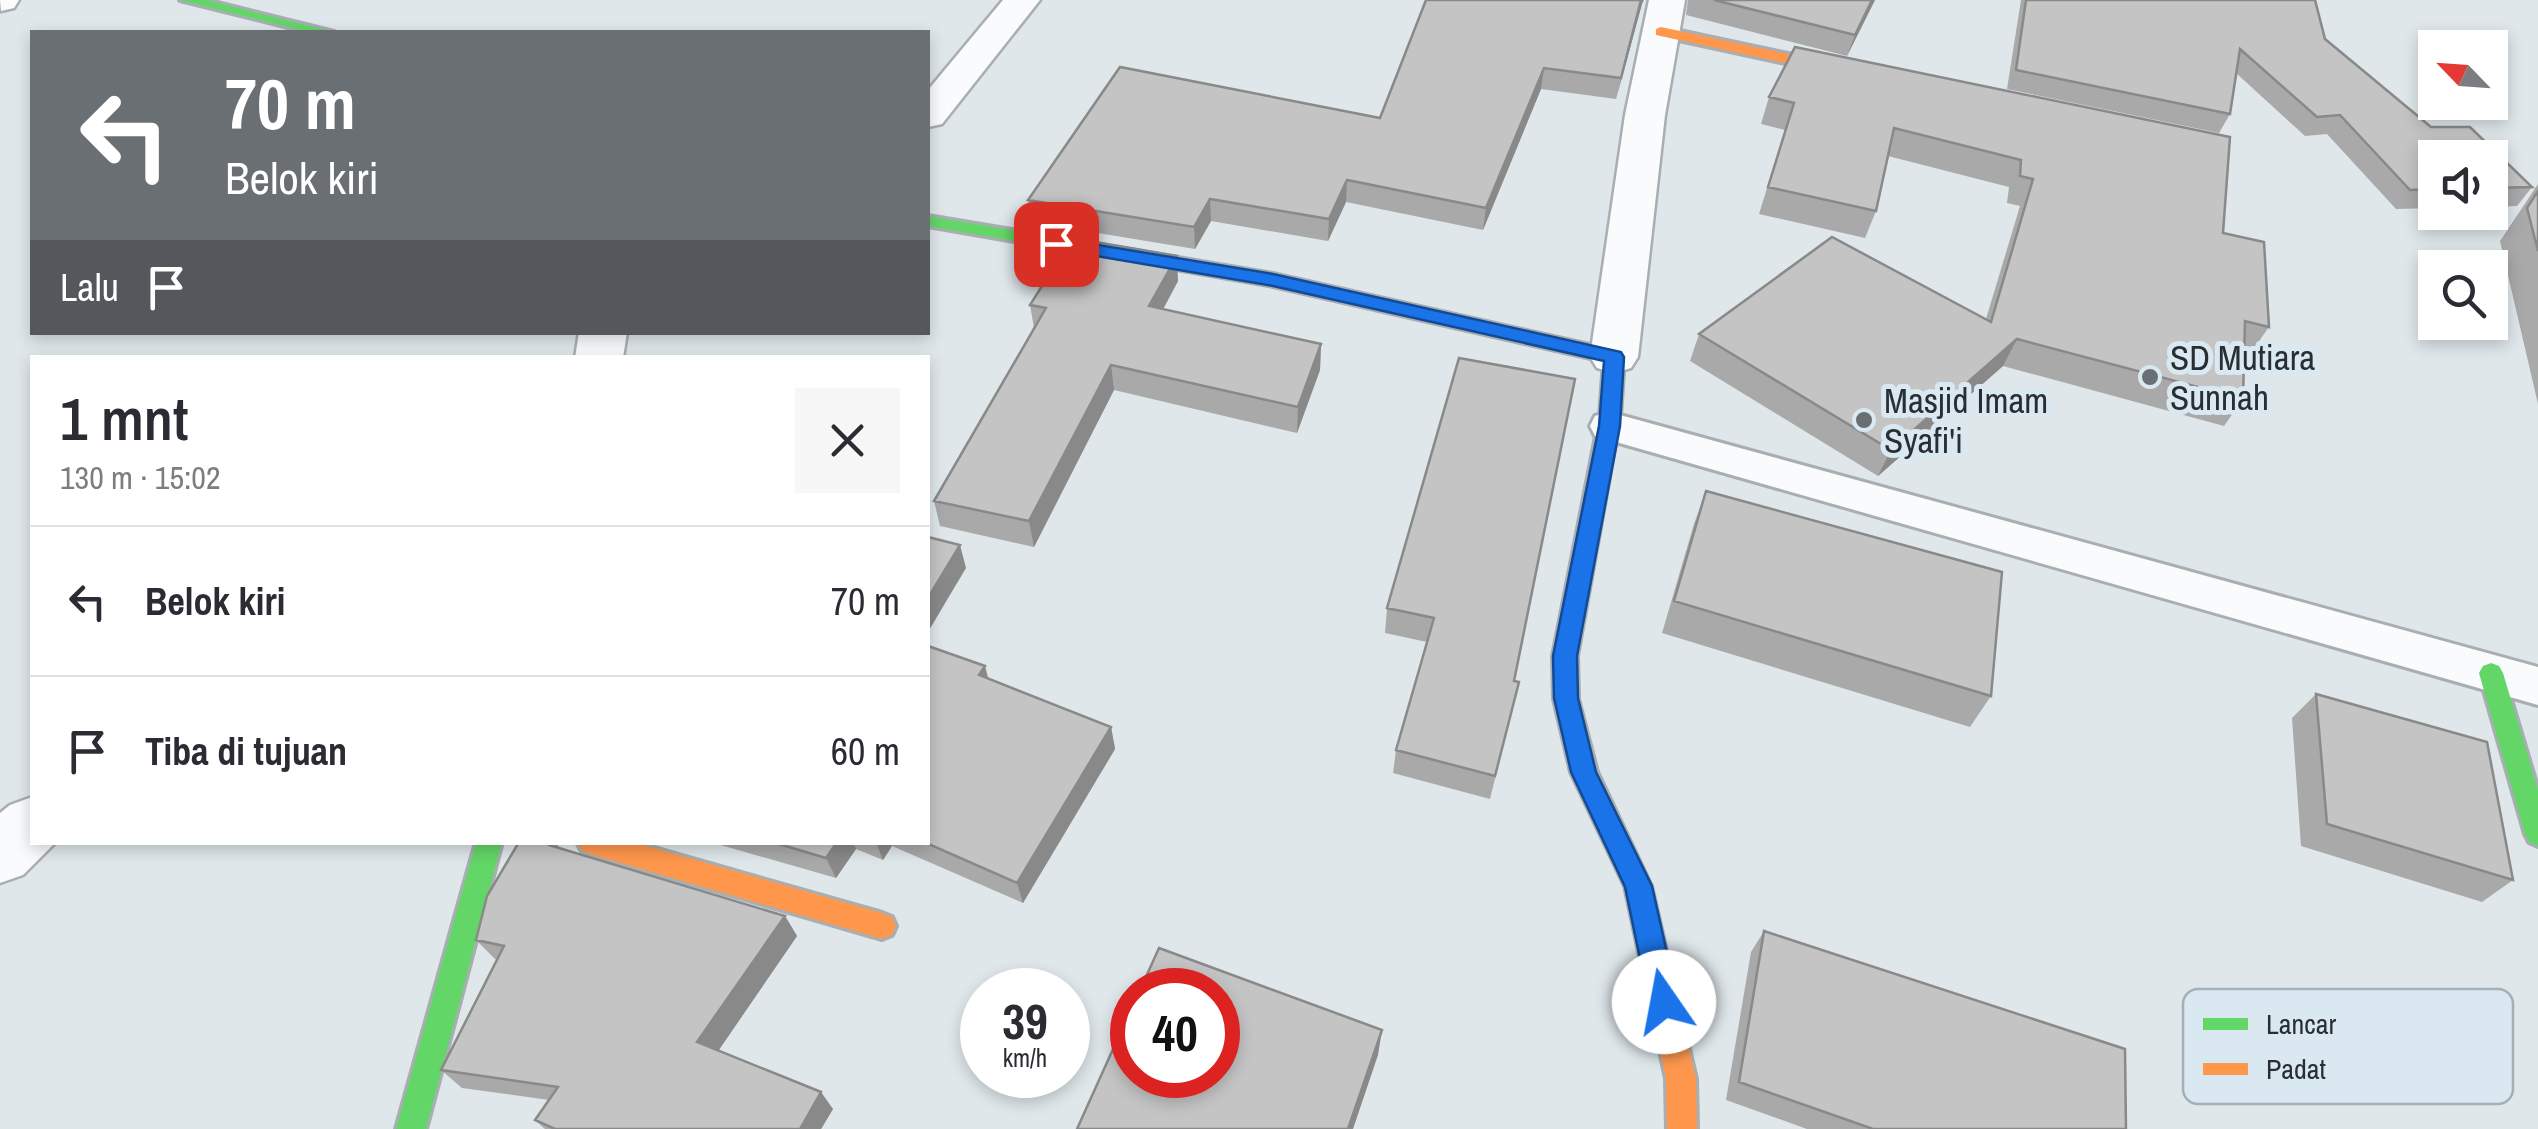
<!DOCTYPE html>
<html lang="id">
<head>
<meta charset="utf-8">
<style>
  :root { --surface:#fff; --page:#f7f7f7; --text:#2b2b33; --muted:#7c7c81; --line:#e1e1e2 }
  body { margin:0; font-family:"Archivo Narrow",sans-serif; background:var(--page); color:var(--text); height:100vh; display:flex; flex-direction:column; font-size:38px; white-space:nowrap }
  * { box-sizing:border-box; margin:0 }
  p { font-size:32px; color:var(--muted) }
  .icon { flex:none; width:55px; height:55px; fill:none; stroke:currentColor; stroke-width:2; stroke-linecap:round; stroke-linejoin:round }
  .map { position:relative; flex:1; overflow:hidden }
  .panel { position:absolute; left:30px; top:355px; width:900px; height:490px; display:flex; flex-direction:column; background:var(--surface); border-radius:0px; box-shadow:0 5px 15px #0003 }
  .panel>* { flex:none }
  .top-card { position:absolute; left:30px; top:30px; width:900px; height:305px; border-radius:0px; box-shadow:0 5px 15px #0003; background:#696f73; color:#fff; overflow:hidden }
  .needle { width:65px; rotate:295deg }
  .tools { position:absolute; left:2418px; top:30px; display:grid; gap:20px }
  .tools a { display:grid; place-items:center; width:90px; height:90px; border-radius:0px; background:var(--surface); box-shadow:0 5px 15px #0003; font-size:50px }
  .speed { position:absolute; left:960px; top:968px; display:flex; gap:20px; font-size:50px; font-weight:700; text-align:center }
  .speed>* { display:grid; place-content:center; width:130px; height:130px; border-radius:50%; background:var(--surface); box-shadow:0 5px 15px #0003; line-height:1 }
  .speed small { font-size:25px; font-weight:400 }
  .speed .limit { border:15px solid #d22; background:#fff; color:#111 }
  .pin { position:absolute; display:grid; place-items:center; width:85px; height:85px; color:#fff; margin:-42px; border-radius:20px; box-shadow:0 5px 15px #0006 }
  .me { position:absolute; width:110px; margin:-55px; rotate:348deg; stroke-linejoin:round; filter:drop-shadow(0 0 8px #0008) }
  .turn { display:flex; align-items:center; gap:35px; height:210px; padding:0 30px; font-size:45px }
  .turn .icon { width:130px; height:130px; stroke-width:2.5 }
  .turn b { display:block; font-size:70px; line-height:85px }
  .then { display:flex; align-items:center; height:95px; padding:0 30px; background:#0003; gap:20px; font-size:38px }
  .round { display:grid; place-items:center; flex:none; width:105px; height:105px; border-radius:0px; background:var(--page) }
  .head { display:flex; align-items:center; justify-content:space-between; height:170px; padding:0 30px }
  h1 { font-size:60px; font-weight:600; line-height:75px }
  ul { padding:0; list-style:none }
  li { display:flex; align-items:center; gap:30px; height:150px; padding:0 30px; border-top:2px solid var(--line) }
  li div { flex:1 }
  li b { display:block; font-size:38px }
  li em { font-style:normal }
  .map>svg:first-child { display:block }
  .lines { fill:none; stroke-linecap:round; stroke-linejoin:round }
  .lane-casing { stroke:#a8aeb1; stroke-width:6 }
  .street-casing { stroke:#a8aeb1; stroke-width:5 }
  .fast-casing { stroke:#a8aeb1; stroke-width:6 }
  .slow-casing { stroke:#a8aeb1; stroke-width:6 }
  .lane { fill:#fafbfc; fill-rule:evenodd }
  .street { fill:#fafbfc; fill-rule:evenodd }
  .fast { fill:#63d668; fill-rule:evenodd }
  .slow { fill:#ff974d; fill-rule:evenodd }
  .wall { fill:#a9a9a9 }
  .shaded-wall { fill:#898989 }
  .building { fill:#c4c4c4; stroke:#898989; stroke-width:2.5 }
  .route { fill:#1a73e8; stroke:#114b97; stroke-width:2.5 }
  .poi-dot { fill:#696f73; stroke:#d9e8f1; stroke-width:4 }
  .labels { text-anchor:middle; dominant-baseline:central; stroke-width:10; stroke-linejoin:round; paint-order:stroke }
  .poi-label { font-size:35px; fill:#292e32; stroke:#d9e8f1; text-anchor:start }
  .key { fill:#d9e8f1; stroke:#a4b0b8; stroke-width:2.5 }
  .key-label { font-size:28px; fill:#292e32 }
</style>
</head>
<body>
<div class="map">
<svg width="2538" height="1129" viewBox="0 0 2538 1129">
  <rect width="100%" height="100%" fill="#dfe7eb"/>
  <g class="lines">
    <g class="lane-casing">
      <path id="lane" d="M1609 412 2538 667V705L1595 436 1590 426 1595 416Z"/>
    </g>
    <g class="street-casing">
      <path id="street" d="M0 0H19L14 8 1 11Z
        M1003 0H1040L942 124 928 127V90Z
        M1649 0H1685L1665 115 1638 357 1631 368 1614 373 1597 368 1590 357 1625 115Z
        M579 332H627L623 358H575Z
        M32 797V842H56L23 875 0 883V813L10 805Z"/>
    </g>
    <g class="fast-casing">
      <path id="fast" d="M180 0H206L334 32H308Z
        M928 216 1273 274 1621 352 1624 357 1620 416 1610 423 1600 416 1604 361 1273 286 928 226Z
        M2491 663 2499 666 2503 673 2538 790V846L2529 842 2525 834 2479 673 2483 666Z
        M476 842H502L426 1129H396Z"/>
    </g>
    <g class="slow-casing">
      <path id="slow" d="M1661 27 1863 70 1871 75 1863 80 1656 35V29Z
        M1610 409 1620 416 1577 656 1578 699 1597 772 1651 886 1696 1079 1697 1129H1667L1666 1079 1625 886 1571 772 1554 699 1553 656 1600 416Z
        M577 842H633L882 913 892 917 896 926 892 935 882 939 590 854 581 850Z"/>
    </g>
    <use href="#lane" class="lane"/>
    <use href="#street" class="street"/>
    <use href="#fast" class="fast"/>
    <use href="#slow" class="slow"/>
  </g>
  <path class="wall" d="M1688 0H1875L1847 56 1686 15Z
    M2021 0H2315L2325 39 2431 127H2470L2532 187 2517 206 2490 207V158H2435V208L2396 209 2327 134 2305 136 2236 73 2230 114 2219 133 2007 89Z
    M1642 4 1616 99 1541 89 1483 230 1346 202 1328 241 1211 221 1195 249 1031 222 1028 200 1380 118Z
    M1795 47 2223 233 2269 327 2250 354 2244 352 2243 399 2224 426 2003 366 1878 476 1690 361 1699 334 1986 319 2020 206 2007 203 2009 187 1888 156 1876 211 1865 238 1759 214 1785 130 1761 124 1769 97Z
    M2538 184V404L2500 241Z
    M1178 281 1163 309 1321 344 1320 370 1297 433 1114 390 1034 547 940 526 934 501 1034 328 1030 305Z
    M1459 358 1514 681 1519 682 1490 799 1393 773 1396 750 1427 642 1385 633 1387 608Z
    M1706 491 1991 696 1970 727 1662 633 1694 524Z
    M989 679 1111 727 1115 749 1023 903 892 846 883 860 856 849 836 878 710 842H928Z
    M2316 694 2513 880 2482 902 2301 846 2292 718Z
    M519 842H557L559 848 785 916 797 936 718 1051 833 1109 821 1129H545L535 1120 549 1100 462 1088 441 1070 496 960 476 940Z
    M1764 931 2126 1129H1807L1726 1100 1751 952Z"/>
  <path class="shaded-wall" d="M1641 0H1644L1642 4 1616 99Z
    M1872 0H1875L1847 56 1855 35Z
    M1544 68 1541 89 1483 230 1486 208Z
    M1347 180 1346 202 1328 241 1329 219Z
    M1210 199 1211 221 1195 249 1194 227Z
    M1177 256 1178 281 1151 332 1149 306Z
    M2017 339 2003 366 1878 476 1891 450Z
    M1321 344 1320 370 1297 433 1298 407Z
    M1111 365 1114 390 1034 547 1029 521Z
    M960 545 966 568 928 632V598Z
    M985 666 991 689 979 675Z
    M1111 727 1115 749 1023 903 1017 883Z
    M837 842H853L856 849 836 878 826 858Z
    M876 842H890L892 846 883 860Z
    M785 916 797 936 712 1060 697 1042Z
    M1382 1030 1378 1055 1353 1129H1348Z
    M821 1092 833 1109 821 1129H800Z"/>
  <path class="building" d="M1426 0H1641L1621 78 1544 68 1486 208 1347 180 1329 219 1210 199 1194 227 1028 200 1120 67 1380 118Z
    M1714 0H1872L1855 35Z
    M2026 0H2315L2325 39 2431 127H2470L2532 187 2490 188V158H2435V189L2410 190 2340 115 2317 117 2240 49 2230 114 2016 70Z
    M1795 47 2230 137 2223 233 2264 242 2269 327 2245 321 2243 399 2017 339 1891 450 1699 334 1832 237 1991 322 2033 179 2020 176 2021 160 1894 128 1876 211 1768 187 1794 103 1769 97Z
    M2538 191V251L2527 208Z
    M1072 238 1177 256 1149 306 1321 344 1298 407 1111 365 1029 521 934 501 1046 308 1030 305Z
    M1459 358 1575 379 1514 681 1519 682 1495 776 1396 750 1434 618 1387 608Z
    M1706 491 2002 572 1991 696 1674 601Z
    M928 537 960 545 928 598Z
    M928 646 985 666 979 675 1111 727 1017 883 924 842H928Z
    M2316 694 2487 742 2513 880 2327 824Z
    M519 842H548L549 845 785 916 697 1042 821 1092 800 1129H555L535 1120 558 1087 441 1070 504 946 476 940 487 896Z
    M772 842H837L826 858Z
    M1764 931 2125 1049 2126 1129H1873L1739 1082Z
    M1159 948 1382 1030 1348 1129H1077L1132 1007V1075H1218V990H1140Z"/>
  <path class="route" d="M1056 238 1273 274 1621 352 1624 357 1620 426 1577 656 1578 698 1596 772 1652 886 1678 1002 1674 1012 1664 1016 1653 1012 1649 1002 1625 887 1571 772 1554 698 1553 656 1599 426 1604 361 1273 286 1049 248V240Z"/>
  <g class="poi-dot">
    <circle cx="2150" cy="377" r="10"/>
    <circle cx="1864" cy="420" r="10"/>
  </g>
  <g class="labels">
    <g class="poi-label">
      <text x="2170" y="357">SD Mutiara<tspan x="2170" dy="40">Sunnah</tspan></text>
      <text x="1884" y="400">Masjid Imam<tspan x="1884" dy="40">Syafi'i</tspan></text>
    </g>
  </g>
  <rect x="2183" y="989" width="330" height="115" rx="15" class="key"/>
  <rect x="2203" y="1018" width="45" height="12" fill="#63d668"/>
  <rect x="2203" y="1063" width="45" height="12" fill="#ff974d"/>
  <g class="key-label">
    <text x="2266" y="1034">Lancar</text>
    <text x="2266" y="1079">Padat</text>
  </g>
</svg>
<div class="tools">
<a><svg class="needle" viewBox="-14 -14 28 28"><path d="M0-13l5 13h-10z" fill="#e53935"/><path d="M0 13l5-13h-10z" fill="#7c7c81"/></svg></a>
<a><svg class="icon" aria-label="sound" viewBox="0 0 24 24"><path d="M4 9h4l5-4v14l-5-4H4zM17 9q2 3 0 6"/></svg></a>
<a><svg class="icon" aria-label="search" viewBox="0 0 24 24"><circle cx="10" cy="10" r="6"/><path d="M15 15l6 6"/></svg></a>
</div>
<div class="speed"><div>39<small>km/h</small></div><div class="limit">40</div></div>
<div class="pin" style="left:1056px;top:244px;background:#d93025"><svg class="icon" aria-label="arrive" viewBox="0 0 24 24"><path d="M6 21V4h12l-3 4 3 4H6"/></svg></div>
<svg class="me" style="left:1664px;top:1002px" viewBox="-20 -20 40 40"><circle r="19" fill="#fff"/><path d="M0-13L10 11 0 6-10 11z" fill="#1a73e8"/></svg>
<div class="top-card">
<div class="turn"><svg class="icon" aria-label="left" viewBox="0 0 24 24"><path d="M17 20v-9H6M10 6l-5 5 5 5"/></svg><div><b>70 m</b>Belok kiri</div></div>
<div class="then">Lalu<svg class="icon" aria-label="arrive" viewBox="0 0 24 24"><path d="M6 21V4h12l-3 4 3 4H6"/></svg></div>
</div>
<section class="panel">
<div class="head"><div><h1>1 mnt</h1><p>130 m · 15:02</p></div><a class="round"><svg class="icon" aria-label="close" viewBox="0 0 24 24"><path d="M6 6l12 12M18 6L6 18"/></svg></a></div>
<ul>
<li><svg class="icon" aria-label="left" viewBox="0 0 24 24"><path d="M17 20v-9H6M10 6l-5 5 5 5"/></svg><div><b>Belok kiri</b></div><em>70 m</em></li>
<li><svg class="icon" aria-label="arrive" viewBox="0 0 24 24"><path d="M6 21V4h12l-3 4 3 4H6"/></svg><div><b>Tiba di tujuan</b></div><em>60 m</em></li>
</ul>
</section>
</div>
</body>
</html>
